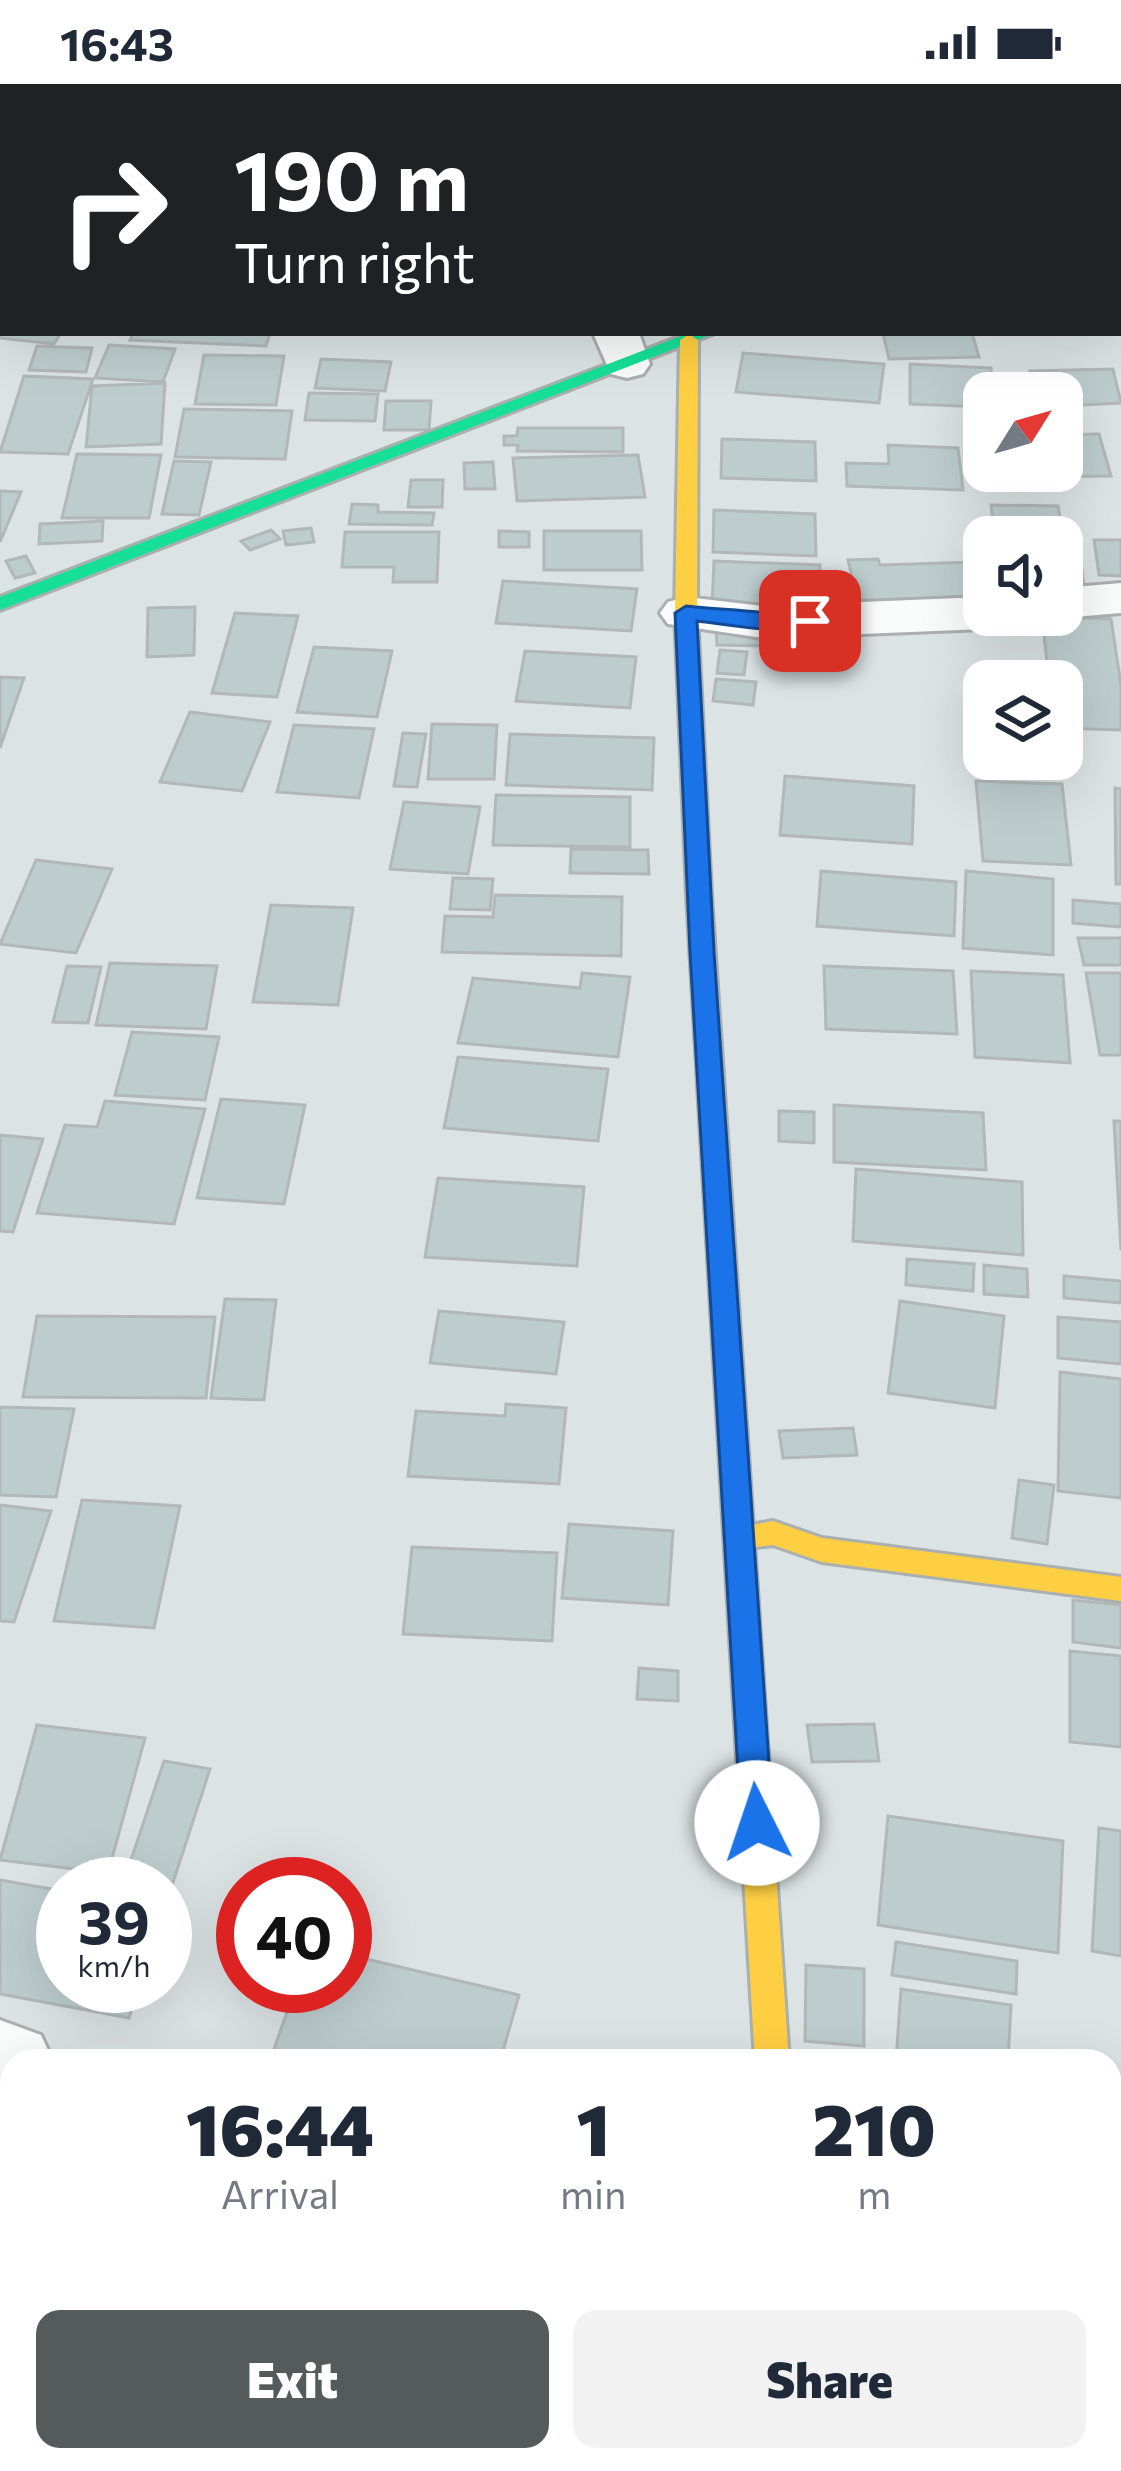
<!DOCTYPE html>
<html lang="en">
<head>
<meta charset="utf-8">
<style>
  :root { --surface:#fff; --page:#f2f2f3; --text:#1f2937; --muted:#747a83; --accent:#555a5a }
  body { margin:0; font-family:Commissioner,sans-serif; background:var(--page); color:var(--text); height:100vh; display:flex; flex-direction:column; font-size:45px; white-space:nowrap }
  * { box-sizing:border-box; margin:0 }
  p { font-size:39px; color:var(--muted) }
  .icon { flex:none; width:66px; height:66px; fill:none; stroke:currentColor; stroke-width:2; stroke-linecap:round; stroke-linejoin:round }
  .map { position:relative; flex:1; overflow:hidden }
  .drawer { position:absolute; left:0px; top:1965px; width:1122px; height:423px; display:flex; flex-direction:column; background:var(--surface); border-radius:36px 36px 0 0; box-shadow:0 12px 48px #0002 }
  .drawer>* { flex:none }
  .banner { position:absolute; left:0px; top:0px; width:1122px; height:252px; box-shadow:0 12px 48px #0002; background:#202124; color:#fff; overflow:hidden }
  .needle { width:78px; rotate:53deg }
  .tools { position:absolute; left:963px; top:288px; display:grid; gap:24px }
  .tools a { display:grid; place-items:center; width:120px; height:120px; border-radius:24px; background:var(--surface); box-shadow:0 12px 48px #0002; font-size:60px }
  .speed { position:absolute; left:36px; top:1773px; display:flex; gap:24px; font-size:60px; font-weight:700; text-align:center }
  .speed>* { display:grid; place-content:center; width:156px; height:156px; border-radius:50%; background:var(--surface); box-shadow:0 12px 48px #0002; line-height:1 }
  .speed small { font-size:30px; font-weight:400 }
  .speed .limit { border:18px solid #d22; background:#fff; color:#111 }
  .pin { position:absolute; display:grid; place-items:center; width:102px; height:102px; color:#fff; margin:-51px; border-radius:24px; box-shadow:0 6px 18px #0006 }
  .me { position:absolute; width:132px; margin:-66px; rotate:356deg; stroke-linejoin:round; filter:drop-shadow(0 0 9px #0008) }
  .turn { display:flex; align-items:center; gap:42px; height:252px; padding:0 36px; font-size:54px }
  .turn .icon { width:156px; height:156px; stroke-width:2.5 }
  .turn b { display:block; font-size:84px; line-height:102px }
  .eta { display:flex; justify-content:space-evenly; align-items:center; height:204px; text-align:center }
  .eta b { font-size:72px; font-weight:800; line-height:84px }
  .primary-button { display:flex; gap:24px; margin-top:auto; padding:24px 36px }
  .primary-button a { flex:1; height:138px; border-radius:24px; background:var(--accent); color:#fff; font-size:48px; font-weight:800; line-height:138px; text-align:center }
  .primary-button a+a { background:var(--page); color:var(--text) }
  .status { display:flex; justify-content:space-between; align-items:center; height:84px; padding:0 60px; background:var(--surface); direction:ltr }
  .status svg { height:33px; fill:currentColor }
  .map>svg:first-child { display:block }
  .building { fill:#bdcdce; stroke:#b2b8b8; stroke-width:3 }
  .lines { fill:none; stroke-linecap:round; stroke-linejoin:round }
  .street-casing { stroke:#aaafb0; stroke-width:6 }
  .fast-casing { stroke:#aaafb0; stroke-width:6 }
  .slow-casing { stroke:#aaafb0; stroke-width:6 }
  .jam-casing { stroke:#aaafb0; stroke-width:6 }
  .street { fill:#fafbfb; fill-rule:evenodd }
  .fast { fill:#16e098; fill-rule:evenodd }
  .slow { fill:#ffcf43; fill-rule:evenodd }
  .jam { fill:#f24e42; fill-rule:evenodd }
  .route { fill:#1a73e8; stroke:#114b97; stroke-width:3 }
</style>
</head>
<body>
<div class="status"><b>16:43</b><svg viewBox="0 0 49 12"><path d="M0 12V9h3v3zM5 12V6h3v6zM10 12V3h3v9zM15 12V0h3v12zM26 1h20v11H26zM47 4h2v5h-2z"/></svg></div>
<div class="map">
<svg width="1121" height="2387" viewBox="0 0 1121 2387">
  <rect width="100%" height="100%" fill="#dce3e4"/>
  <path class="building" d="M766 0H910L909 3Z
    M0 216 3 249H61L54 260 0 254Z
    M133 249H270L266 262 130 256Z
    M883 249H972L979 273 889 275Z
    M109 261 175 265 163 298 95 294Z
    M37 262 92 264 86 288 29 286Z
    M743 269 884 280 879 319 736 308Z
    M204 271 284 272 276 321 195 320Z
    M321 275 391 278 385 307 315 304Z
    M910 280 991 284 992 309H984V323L910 320Z
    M1113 285 1121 319 1062 322V309H1038L1030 287Z
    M24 292 93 295 68 370 0 368Z
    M165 299 161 360 86 363 92 302Z
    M309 309 378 310 375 337 305 336Z
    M386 317H431L429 346H384Z
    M184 325 292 327 285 375 175 373Z
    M518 344H623V368L517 367 518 361H504V352H517Z
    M1099 350 1111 392 1026 393 1025 387H1062V351Z
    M722 355 815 358 816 397 721 394Z
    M888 361 958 364 963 406 847 402 846 379 889 380Z
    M77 370 161 371 149 434H62Z
    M638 371 645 413 517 417 513 374Z
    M174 377 211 378 199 431 162 430Z
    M493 378 495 405H465L464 379Z
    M411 396H443L442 423H408Z
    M0 407 21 408 0 458Z
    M352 420 378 421V428L434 429 432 441 349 440Z
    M991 421 1058 422 1066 466H1062V453H995Z
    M714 426 815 430 816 472 713 468Z
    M103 437 102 457 39 460 40 440Z
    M311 444 314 458 286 461 283 447Z
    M271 446 280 455 250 466 241 457Z
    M499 447 529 448V463H499Z
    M544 447H641L642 486H544Z
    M345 448H439L437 498H393L394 483H342Z
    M1094 456H1121V492L1099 491Z
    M26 472 35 489 15 494 6 477Z
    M878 475 880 481 973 478 984 526 861 530 848 476Z
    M1062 475 1081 476 1084 504 1062 503Z
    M714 477 820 481 819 526 712 522Z
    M503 497 637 505 631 547 496 539Z
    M195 523 194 571 147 573 148 524Z
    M235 529 298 532 277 613 212 609Z
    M1042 533 1111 535 1121 601V646L1062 644V597H1049Z
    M716 544H761L762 562 717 561Z
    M314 563 392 567 377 633 297 628Z
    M720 566 747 568 744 591 717 589Z
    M525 567 636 573 630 624 516 617Z
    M0 593 24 594 0 664Z
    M716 595 756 598 753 621 713 617Z
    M190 628 270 638 242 707 160 698Z
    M432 640 497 641 494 695H428Z
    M294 641 374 645 359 714 277 708Z
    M403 649 426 650 417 703 394 702Z
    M510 650 654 654 652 706 506 701Z
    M785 692 914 702 912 760 780 751Z
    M976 697 1062 700 1071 781 983 777Z
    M1115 704 1121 705V800H1116Z
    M496 711 630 713V763L493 761Z
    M404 718 480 723 468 790 390 785Z
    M571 765 648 766 649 790 570 789Z
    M36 776 112 785 76 869 0 860Z
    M821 787 956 798 954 852 817 842Z
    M966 787 1053 795V871L963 864Z
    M453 794 493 795 490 826 450 825Z
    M495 811 622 813 621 872 442 868 445 832 493 833Z
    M1073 816 1121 820V843L1073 839Z
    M271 821 353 824 338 921 253 918Z
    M1078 854H1121V881H1084Z
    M110 879 217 882 206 945 96 941Z
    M67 882 101 883 88 939 53 938Z
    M824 882 953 887 957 950 826 945Z
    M971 887 1063 891 1070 979 975 973Z
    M582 889 630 893 618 973 458 959 473 894 580 904Z
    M1086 889H1121V971H1100Z
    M132 948 219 953 205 1016 115 1011Z
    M458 973 608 985 598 1057 444 1044Z
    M221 1015 305 1021 284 1120 197 1114Z
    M105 1017 205 1025 174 1140 37 1129 65 1041 97 1043Z
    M834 1021 983 1029 986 1086 834 1078Z
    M779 1027 814 1028V1059L779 1057Z
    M1114 1037H1121V1166Z
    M0 1051 43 1055 13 1148 0 1147Z
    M856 1085 1022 1098 1023 1171 853 1157Z
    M438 1094 584 1103 577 1182 425 1173Z
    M907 1175 974 1180 973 1207 906 1201Z
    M984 1181 1027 1185 1028 1213 984 1210Z
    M1064 1192 1121 1197V1219L1064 1214Z
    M225 1215 276 1216 264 1316 211 1314Z
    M900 1217 1004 1232 995 1324 888 1309Z
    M439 1227 564 1238 556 1290 430 1279Z
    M37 1232 215 1233 206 1314 23 1313Z
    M1058 1233 1121 1238V1280L1058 1274Z
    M1060 1288 1121 1295V1414L1058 1407Z
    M506 1320 566 1324 559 1400 408 1392 416 1327 505 1332Z
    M0 1323 74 1325 56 1413 0 1411Z
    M853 1344 857 1371 783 1374 779 1347Z
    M1019 1396 1054 1401 1047 1460 1012 1454Z
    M82 1416 180 1422 154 1544 54 1537Z
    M0 1421 51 1427 14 1538 0 1537Z
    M569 1440 673 1447 668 1521 562 1514Z
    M412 1463 557 1469 552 1557 403 1550Z
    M1073 1516 1121 1521V1564L1073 1558Z
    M1070 1567 1121 1572V1663L1070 1658Z
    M639 1584 678 1587V1617L637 1615Z
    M874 1640 879 1677 812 1678 807 1641Z
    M37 1641 145 1654 108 1789 0 1776Z
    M164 1677 210 1685 165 1823V1800H123Z
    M888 1732 1063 1757 1058 1869 878 1841Z
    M1099 1744 1121 1747V1872L1092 1867Z
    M0 1796 63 1807V1902H139L129 1934 0 1910Z
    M896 1858 1017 1877 1016 1910 892 1891Z
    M345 1870 519 1911 500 1977H310L273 1968 296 1902H345Z
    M806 1881 864 1885V1962L805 1957Z
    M901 1905 1011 1921 1008 1977H896Z
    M1110 2284 1121 2288V2387H980L983 2376H1110Z
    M449 2376H636L634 2387H446Z"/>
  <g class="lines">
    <g class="street-casing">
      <path id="street" d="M1119 61H1121V87H1119Z
        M593 249H639L650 280 643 290 627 294 611 290Z
        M1121 499V529L1062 534 1048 531H1062V504Z
        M686 513 763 522 984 513V531H1009L1002 540 984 545 763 554 668 540 660 529 668 518Z
        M0 1936 41 1951 53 1977H12V2017L0 2014Z
        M759 2376H851L852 2387H760Z"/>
    </g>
    <g class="fast-casing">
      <path id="fast" d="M689 249H715L0 526V513Z"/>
    </g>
    <g class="slow-casing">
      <path id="slow" d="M689 250 698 256 697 529 711 811 699 819 687 811 675 529 680 256Z
        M773 1437 822 1454 1121 1493V1517L822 1478 773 1461 739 1465 729 1461 724 1453 729 1445Z
        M758 1747 769 1751 774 1761 789 1977H755L742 1761 747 1751Z"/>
    </g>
    <g class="jam-casing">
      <path id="jam" d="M699 803 711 811 774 1761 769 1771 758 1775 747 1771 742 1761 687 811Z"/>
    </g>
    <use href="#street" class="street"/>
    <use href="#fast" class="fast"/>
    <use href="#slow" class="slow"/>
    <use href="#jam" class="jam"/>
  </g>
  <path class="route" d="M686 522C709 525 811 530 820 537 797 555 727 540 697 537L714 868 773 1739 768 1749 757 1753 746 1749 741 1739 690 868 675 529Z"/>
</svg>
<div class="tools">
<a><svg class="needle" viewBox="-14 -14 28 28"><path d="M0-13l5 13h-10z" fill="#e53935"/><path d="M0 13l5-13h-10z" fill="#747a83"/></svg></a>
<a><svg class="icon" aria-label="sound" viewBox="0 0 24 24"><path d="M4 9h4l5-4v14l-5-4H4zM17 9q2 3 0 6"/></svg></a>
<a><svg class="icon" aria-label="layers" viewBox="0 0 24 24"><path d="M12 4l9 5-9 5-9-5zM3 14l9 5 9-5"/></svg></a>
</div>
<div class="speed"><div>39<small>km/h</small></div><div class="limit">40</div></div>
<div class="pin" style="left:810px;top:537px;background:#d93025"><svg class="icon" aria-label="arrive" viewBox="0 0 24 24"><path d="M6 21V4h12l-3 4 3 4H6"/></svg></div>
<svg class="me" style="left:757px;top:1739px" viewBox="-20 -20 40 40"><circle r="19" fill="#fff"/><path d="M0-13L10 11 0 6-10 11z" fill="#1a73e8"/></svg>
<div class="banner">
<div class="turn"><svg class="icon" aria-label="right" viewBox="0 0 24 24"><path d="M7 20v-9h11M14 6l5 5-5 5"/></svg><div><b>190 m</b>Turn right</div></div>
</div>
<section class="drawer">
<div class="eta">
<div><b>16:44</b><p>Arrival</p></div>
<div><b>1</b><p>min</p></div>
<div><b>210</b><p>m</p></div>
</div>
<div class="primary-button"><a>Exit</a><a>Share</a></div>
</section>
</div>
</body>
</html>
